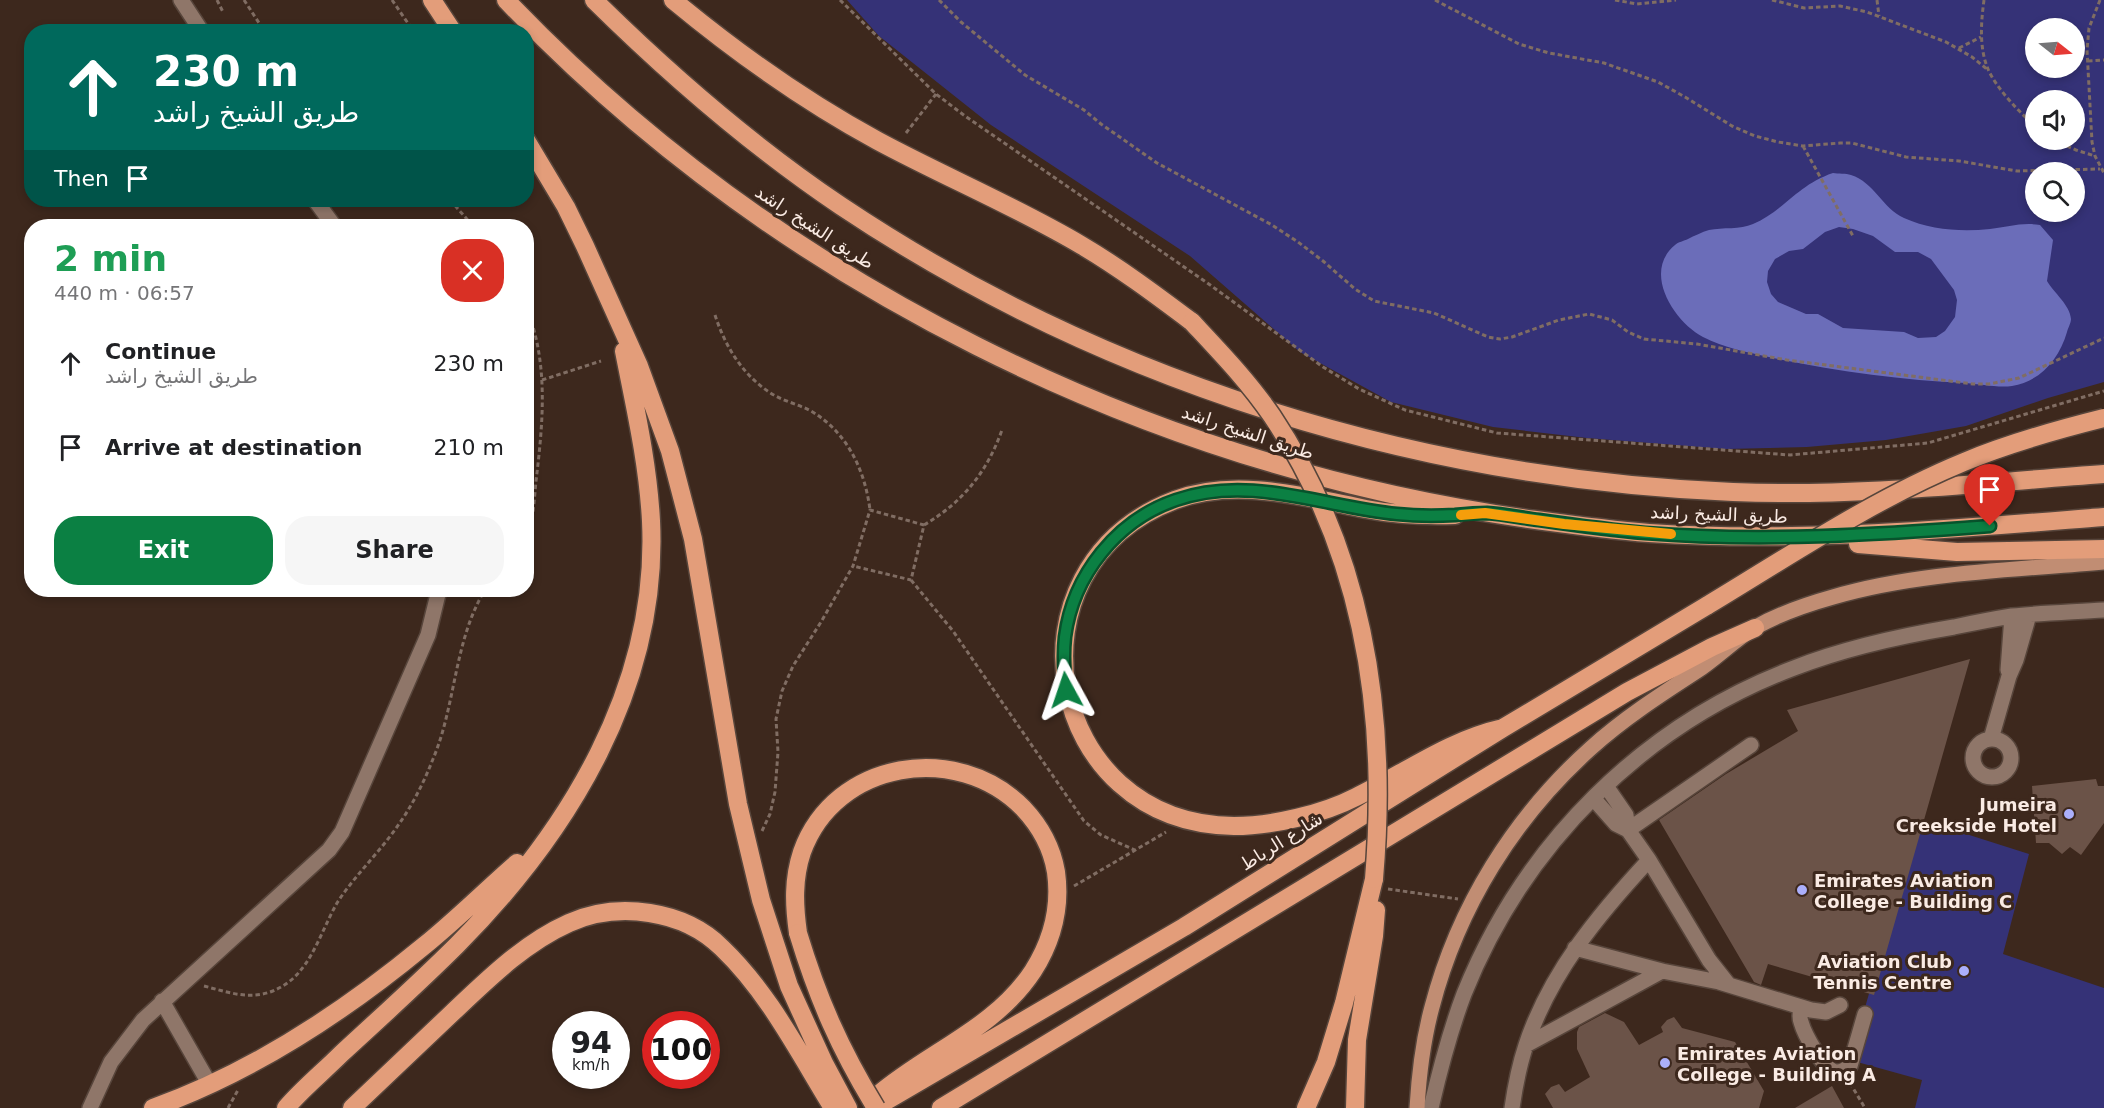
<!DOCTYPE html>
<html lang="en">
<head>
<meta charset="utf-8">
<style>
  :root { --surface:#fff; --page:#f6f6f6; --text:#202124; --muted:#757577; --accent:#0b8043 }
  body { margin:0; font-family:"DejaVu Sans","Noto Naskh Arabic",sans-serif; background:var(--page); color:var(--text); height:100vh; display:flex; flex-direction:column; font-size:22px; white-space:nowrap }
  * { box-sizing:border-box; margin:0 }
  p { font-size:20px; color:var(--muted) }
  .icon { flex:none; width:33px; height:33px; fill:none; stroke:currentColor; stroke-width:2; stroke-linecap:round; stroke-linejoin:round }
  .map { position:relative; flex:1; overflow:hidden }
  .panel { position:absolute; left:24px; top:219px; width:510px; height:378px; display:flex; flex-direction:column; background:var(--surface); border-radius:24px; box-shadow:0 3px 9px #0003 }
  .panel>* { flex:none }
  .banner { position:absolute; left:24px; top:24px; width:510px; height:183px; border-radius:24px; box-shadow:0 3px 9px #0003; background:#00695c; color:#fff; overflow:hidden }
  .needle { width:39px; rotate:107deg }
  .tools { position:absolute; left:2025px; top:18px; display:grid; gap:12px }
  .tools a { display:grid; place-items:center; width:60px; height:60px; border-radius:50%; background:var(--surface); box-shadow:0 3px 9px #0003; font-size:30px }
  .speed { position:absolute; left:552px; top:1011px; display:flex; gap:12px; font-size:30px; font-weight:700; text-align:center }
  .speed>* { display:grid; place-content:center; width:78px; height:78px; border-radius:50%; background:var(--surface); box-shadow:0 3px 9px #0003; line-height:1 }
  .speed small { font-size:15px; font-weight:400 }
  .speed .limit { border:9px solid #d22; background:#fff; color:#111 }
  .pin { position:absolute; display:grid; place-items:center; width:51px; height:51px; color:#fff; margin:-62px -26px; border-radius:50% 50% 50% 0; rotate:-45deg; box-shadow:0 0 6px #0007 }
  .pin .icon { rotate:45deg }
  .me { position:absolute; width:66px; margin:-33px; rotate:355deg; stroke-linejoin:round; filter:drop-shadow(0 0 4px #0008) }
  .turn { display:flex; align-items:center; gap:21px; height:126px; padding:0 30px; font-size:27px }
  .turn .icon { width:78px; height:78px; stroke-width:2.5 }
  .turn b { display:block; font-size:42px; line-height:51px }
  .then { display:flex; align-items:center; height:57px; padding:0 30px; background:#0003; gap:12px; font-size:22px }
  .round { display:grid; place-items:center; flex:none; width:63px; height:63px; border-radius:24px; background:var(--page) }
  .summary { display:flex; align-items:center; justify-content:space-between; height:102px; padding:0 30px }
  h1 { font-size:36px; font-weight:700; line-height:45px; color:#1e9e55 }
  .cta { display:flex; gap:12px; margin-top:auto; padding:12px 30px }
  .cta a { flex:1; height:69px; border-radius:24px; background:var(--accent); color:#fff; font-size:24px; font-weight:700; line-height:69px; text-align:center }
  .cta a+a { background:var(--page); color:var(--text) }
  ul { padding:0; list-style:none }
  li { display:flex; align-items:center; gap:18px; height:84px; padding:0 30px }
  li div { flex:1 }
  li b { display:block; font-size:22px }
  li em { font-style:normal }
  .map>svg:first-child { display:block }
  .green { fill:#353277; fill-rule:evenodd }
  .water { fill:#6b6db9; fill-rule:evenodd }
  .building { fill:#6b5348 }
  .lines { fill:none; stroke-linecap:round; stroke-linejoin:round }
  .minor-casing { stroke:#57453b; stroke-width:18 }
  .major-casing { stroke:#57453b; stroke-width:18 }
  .highway-casing { stroke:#57453b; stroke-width:21 }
  .path { stroke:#806d63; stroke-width:3; stroke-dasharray:4.5 3; stroke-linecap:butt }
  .minor { stroke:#8f7669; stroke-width:15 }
  .major { stroke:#c18d73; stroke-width:15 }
  .highway { stroke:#e39d7a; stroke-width:18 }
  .highway-bridge-casing { stroke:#57453b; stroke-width:21; stroke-linecap:butt }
  .highway-bridge { stroke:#e39d7a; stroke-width:18 }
  .route-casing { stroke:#07532c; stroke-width:15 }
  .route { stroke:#0b8043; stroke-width:10 }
  .slow { stroke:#f59e0b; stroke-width:10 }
  .poi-dot { fill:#abaffb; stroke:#3d281d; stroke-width:2 }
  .labels { text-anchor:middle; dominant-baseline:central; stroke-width:6; stroke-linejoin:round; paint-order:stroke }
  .street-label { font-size:18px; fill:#faebe4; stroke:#3d281d }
  .poi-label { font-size:18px; font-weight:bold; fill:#faebe4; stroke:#3d281d; text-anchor:end }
</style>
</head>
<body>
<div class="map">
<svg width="2104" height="1108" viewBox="0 0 2104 1108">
  <rect width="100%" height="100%" fill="#3d281d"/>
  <path class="green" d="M847 0H2104V382L2048 398 1966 426 1886 440 1807 447 1726 449 1587 438 1493 427 1391 402 1300 352 1190 256 991 125 879 36ZM2036 28H2074V68H2036ZM2036 100H2074V140H2036ZM2036 172H2074V212H2036Z
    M1919 819 2029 854 2003 954 2104 988V1108H1915L1922 1080 1850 1060Z"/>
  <path class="water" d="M1833 173C1838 174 1846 173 1851 175 1874 182 1883 209 1904 218 1931 230 1961 232 1990 229 2008 227 2022 222 2040 225L2053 240 2047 281C2054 293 2070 305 2071 319 2071 323 2068 328 2067 332 2059 359 2041 381 2012 386 1998 388 1980 384 1966 383 1901 380 1833 371 1769 357 1747 352 1724 348 1703 337 1674 322 1642 272 1675 245 1678 242 1684 241 1688 239 1694 236 1702 232 1709 230 1723 227 1740 230 1753 224 1784 211 1797 185 1833 173ZM1839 227 1853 229 1873 236 1895 252H1918L1931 259 1954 290 1957 300 1955 317 1945 331 1936 337 1918 338 1904 332 1843 328 1818 314H1806L1778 302 1771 294 1767 282 1768 271 1775 259 1789 251 1803 249 1825 232Z"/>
  <path class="building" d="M1970 659 1874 995 1768 964 1761 985 1754 982 1659 820 1726 774 1798 731 1787 710Z
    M2096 779 2098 786H2104V823L2081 855 2070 847 2062 854 2049 843H2036L2032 786Z
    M1605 1013 1624 1022 1639 1045 1663 1032 1661 1027 1667 1020 1674 1017 1682 1028 1735 1042 1764 1091 1759 1108H1553L1545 1094 1551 1087 1559 1084 1565 1092 1590 1077 1577 1049V1032L1579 1027Z
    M1832 1086 1844 1108H1795Z"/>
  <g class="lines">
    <g class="minor-casing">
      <path id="minor" d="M181 0 202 32
        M315 200 334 226
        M2008 670 2012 616
        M1991 739 2009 676 2016 660 2029 615
        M1973 758a19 19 0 1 1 38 0a19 19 0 1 1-38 0Z
        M1606 786 1626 815 1628 830
        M1593 798 1616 824 1628 830 1649 860 1709 960 1728 984
        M1628 830 1751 745
        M1575 948 1662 971 1719 982 1811 1010 1826 1012 1840 1005
        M162 1001 210 1085
        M1801 1007C1800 1012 1799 1017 1801 1022 1804 1033 1824 1072 1837 1072 1842 1072 1846 1069 1850 1066L1865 1014
        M1526 1045 1662 971
        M90 1108 111 1062 143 1020 329 850 342 832 428 635 439 590
        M1431 1108C1440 1069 1450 1031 1464 994 1524 844 1643 725 1794 668 1845 648 1900 636 1954 627 1973 623 1993 619 2012 616 2043 613 2074 612 2104 610
        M1512 1108C1515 1087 1519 1066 1526 1045 1550 973 1598 915 1649 860"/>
    </g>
    <g class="major-casing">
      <path id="major" d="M1417 1108C1419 1074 1423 1040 1432 1007 1458 907 1514 817 1591 748 1623 719 1660 695 1697 671 1717 658 1735 639 1756 627 1779 614 1808 604 1833 597 1918 572 2016 570 2104 562"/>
    </g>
    <g class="highway-casing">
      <path id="highway" d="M432 0 453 32
        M506 0C776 283 1149 467 1536 520 1573 525 1611 530 1649 533 1801 543 1952 529 2104 517
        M594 0C670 75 752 146 841 206 1104 382 1417 479 1733 492 1857 497 1981 483 2104 474
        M673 0C737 53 806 102 878 141 945 177 1015 206 1081 245 1120 268 1156 295 1192 322
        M526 140 566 207 585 246 639 366 670 451 693 539 738 804 761 900 789 986 824 1063 848 1108
        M1455 515C1425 516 1396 515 1366 509 1305 497 1236 477 1175 500 998 567 1044 824 1234 826 1272 826 1323 814 1356 797 1405 773 1449 740 1503 728
        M1858 544 1957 552 2104 549
        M798 933C794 905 793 879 802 852 835 760 957 741 1023 808 1040 826 1052 848 1056 872 1061 908 1052 941 1033 971 995 1029 928 1052 878 1095
        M153 1108C253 1072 344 1012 425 945 457 919 486 890 517 863
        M286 1108C302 1089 323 1072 341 1054 380 1018 419 983 457 945 569 832 659 686 651 521 648 463 635 407 624 351
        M352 1108C385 1077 418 1045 451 1014 487 980 524 943 569 923 618 901 684 910 722 948 769 993 799 1053 833 1108
        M874 1108 1184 927 1503 728 1708 605
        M941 1108 1627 692 1712 647 1755 628
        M1306 1108 1326 1062 1344 1003 1374 879
        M1355 1108 1357 1040 1374 936 1376 910"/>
    </g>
    <path class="path" d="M217 0 223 12
      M244 0 265 32
      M392 0 414 32
      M840 0 936 94 965 116 1206 282 1323 367 1359 389 1405 410 1497 433 1790 455 1928 443 2104 391
      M939 0 961 22 1025 75 1084 110 1101 124 1157 163 1272 225 1298 242 1323 261 1355 289 1374 301 1434 313 1488 337 1500 339 1512 337 1559 320 1589 314 1612 320 1628 332 1644 339 1697 344 1787 360 1973 384H1989L2019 378 2104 338
      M1435 0 1519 44 1549 53 1604 63 1658 82 1685 97 1732 126 1755 136 1778 142 1803 146 1840 143H1852L1906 157 1959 161 2017 171 2100 169
      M1615 0 1637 4 1676 0
      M1772 0 1804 8 1840 6 1867 12 1946 42 1972 57 1988 70
      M1877 0 1879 16
      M1984 0C1981 22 1979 48 1988 69 1996 88 2020 113 2036 127
      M2100 0 2089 28 2087 50 2092 142 2095 156 2104 173
      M1959 48 1981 37
      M2088 61 2104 60
      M906 133 936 94
      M2053 140 2076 150 2095 156
      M1803 146 1853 236
      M450 200 473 226
      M526 307C549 362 543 423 536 481 534 502 533 524 526 544
      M715 315C725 346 742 374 769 392 782 401 798 404 811 411 847 432 865 470 870 510
      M542 380 601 361
      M924 525C963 502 987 472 1002 430
      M911 580 953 631 1084 821 1101 835 1135 850
      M762 831 770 814 775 792 778 752 776 719 782 691 793 666 821 622 853 566 870 510 924 525 911 580 853 566
      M1074 886 1166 832
      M1388 889 1458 899
      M204 986C227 992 251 1001 275 990 284 986 294 979 300 971 315 954 325 924 337 903 355 875 380 852 399 824 413 804 424 782 433 759 456 705 454 640 485 590
      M1850 1083 1865 1108
      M228 1108 238 1090"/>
    <use href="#minor" class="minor"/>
    <use href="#major" class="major"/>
    <use href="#highway" class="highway"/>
    <g class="highway-bridge-casing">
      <path id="highway-bridge" d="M1192 322C1220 352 1249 382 1272 416 1365 555 1388 715 1374 879
        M1708 605C1791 555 1874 499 1964 462 2009 443 2056 430 2104 418
        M798 933C818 999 840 1049 876 1108"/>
    </g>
    <use href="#highway-bridge" class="highway-bridge"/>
  </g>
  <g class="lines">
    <g class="route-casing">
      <path id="route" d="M1066 690C1064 672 1063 655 1065 637 1073 575 1117 520 1176 500 1250 474 1324 507 1397 514 1416 516 1436 516 1455 515 1465 514 1476 513 1487 513 1504 514 1522 518 1539 520 1574 525 1610 530 1645 533 1760 542 1875 535 1990 526"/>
    </g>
    <use href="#route" class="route"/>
    <path class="slow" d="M1461 515 1485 513 1564 524 1671 534"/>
  </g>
  <g class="poi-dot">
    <circle cx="2069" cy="814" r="6"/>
    <circle cx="1802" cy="890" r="6"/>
    <circle cx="1964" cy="971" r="6"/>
    <circle cx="1665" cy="1063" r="6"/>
  </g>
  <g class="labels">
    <g class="street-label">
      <text transform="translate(815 227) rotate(33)">طريق الشيخ راشد</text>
      <text transform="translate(1248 432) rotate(18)">طريق الشيخ راشد</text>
      <text transform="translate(1719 514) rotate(2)">طريق الشيخ راشد</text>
      <text transform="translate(1281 841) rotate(-32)">شارع الرباط</text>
    </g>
    <g class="poi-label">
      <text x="2057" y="804">Jumeira<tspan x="2057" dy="21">Creekside Hotel</tspan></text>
      <text x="1814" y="880" text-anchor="start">Emirates Aviation<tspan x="1814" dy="21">College - Building C</tspan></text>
      <text x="1952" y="961">Aviation Club<tspan x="1952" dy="21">Tennis Centre</tspan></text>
      <text x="1677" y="1053" text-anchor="start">Emirates Aviation<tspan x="1677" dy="21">College - Building A</tspan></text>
    </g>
  </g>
</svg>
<div class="tools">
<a><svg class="needle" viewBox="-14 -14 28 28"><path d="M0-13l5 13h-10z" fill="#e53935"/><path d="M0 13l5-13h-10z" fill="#757577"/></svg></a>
<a><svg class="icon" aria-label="sound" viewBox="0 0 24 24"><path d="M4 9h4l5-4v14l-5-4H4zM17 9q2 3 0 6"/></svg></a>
<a><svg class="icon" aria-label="search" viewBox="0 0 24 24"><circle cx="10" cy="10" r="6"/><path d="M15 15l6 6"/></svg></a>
</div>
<div class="speed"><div>94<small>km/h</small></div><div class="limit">100</div></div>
<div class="pin" style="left:1990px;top:526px;background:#d93025"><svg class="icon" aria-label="arrive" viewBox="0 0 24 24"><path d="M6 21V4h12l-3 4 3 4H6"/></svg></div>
<svg class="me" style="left:1066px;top:690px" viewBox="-20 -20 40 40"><path d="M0-17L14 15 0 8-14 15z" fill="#0b8043" stroke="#fff" stroke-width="4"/></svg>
<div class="banner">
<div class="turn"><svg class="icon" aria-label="ahead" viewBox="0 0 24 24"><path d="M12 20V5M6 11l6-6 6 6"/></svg><div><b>230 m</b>طريق الشيخ راشد</div></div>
<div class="then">Then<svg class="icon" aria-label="arrive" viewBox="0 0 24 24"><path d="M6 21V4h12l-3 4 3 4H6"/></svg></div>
</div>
<section class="panel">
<div class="summary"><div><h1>2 min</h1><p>440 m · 06:57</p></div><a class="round" style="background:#d93025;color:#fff"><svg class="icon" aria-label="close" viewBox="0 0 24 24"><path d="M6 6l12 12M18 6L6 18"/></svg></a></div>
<ul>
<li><svg class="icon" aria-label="ahead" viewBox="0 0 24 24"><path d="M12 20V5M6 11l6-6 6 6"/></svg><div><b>Continue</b><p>طريق الشيخ راشد</p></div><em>230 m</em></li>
<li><svg class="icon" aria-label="arrive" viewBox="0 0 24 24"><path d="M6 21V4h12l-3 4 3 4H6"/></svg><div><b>Arrive at destination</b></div><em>210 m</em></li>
</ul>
<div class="cta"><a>Exit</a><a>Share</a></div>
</section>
</div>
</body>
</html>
